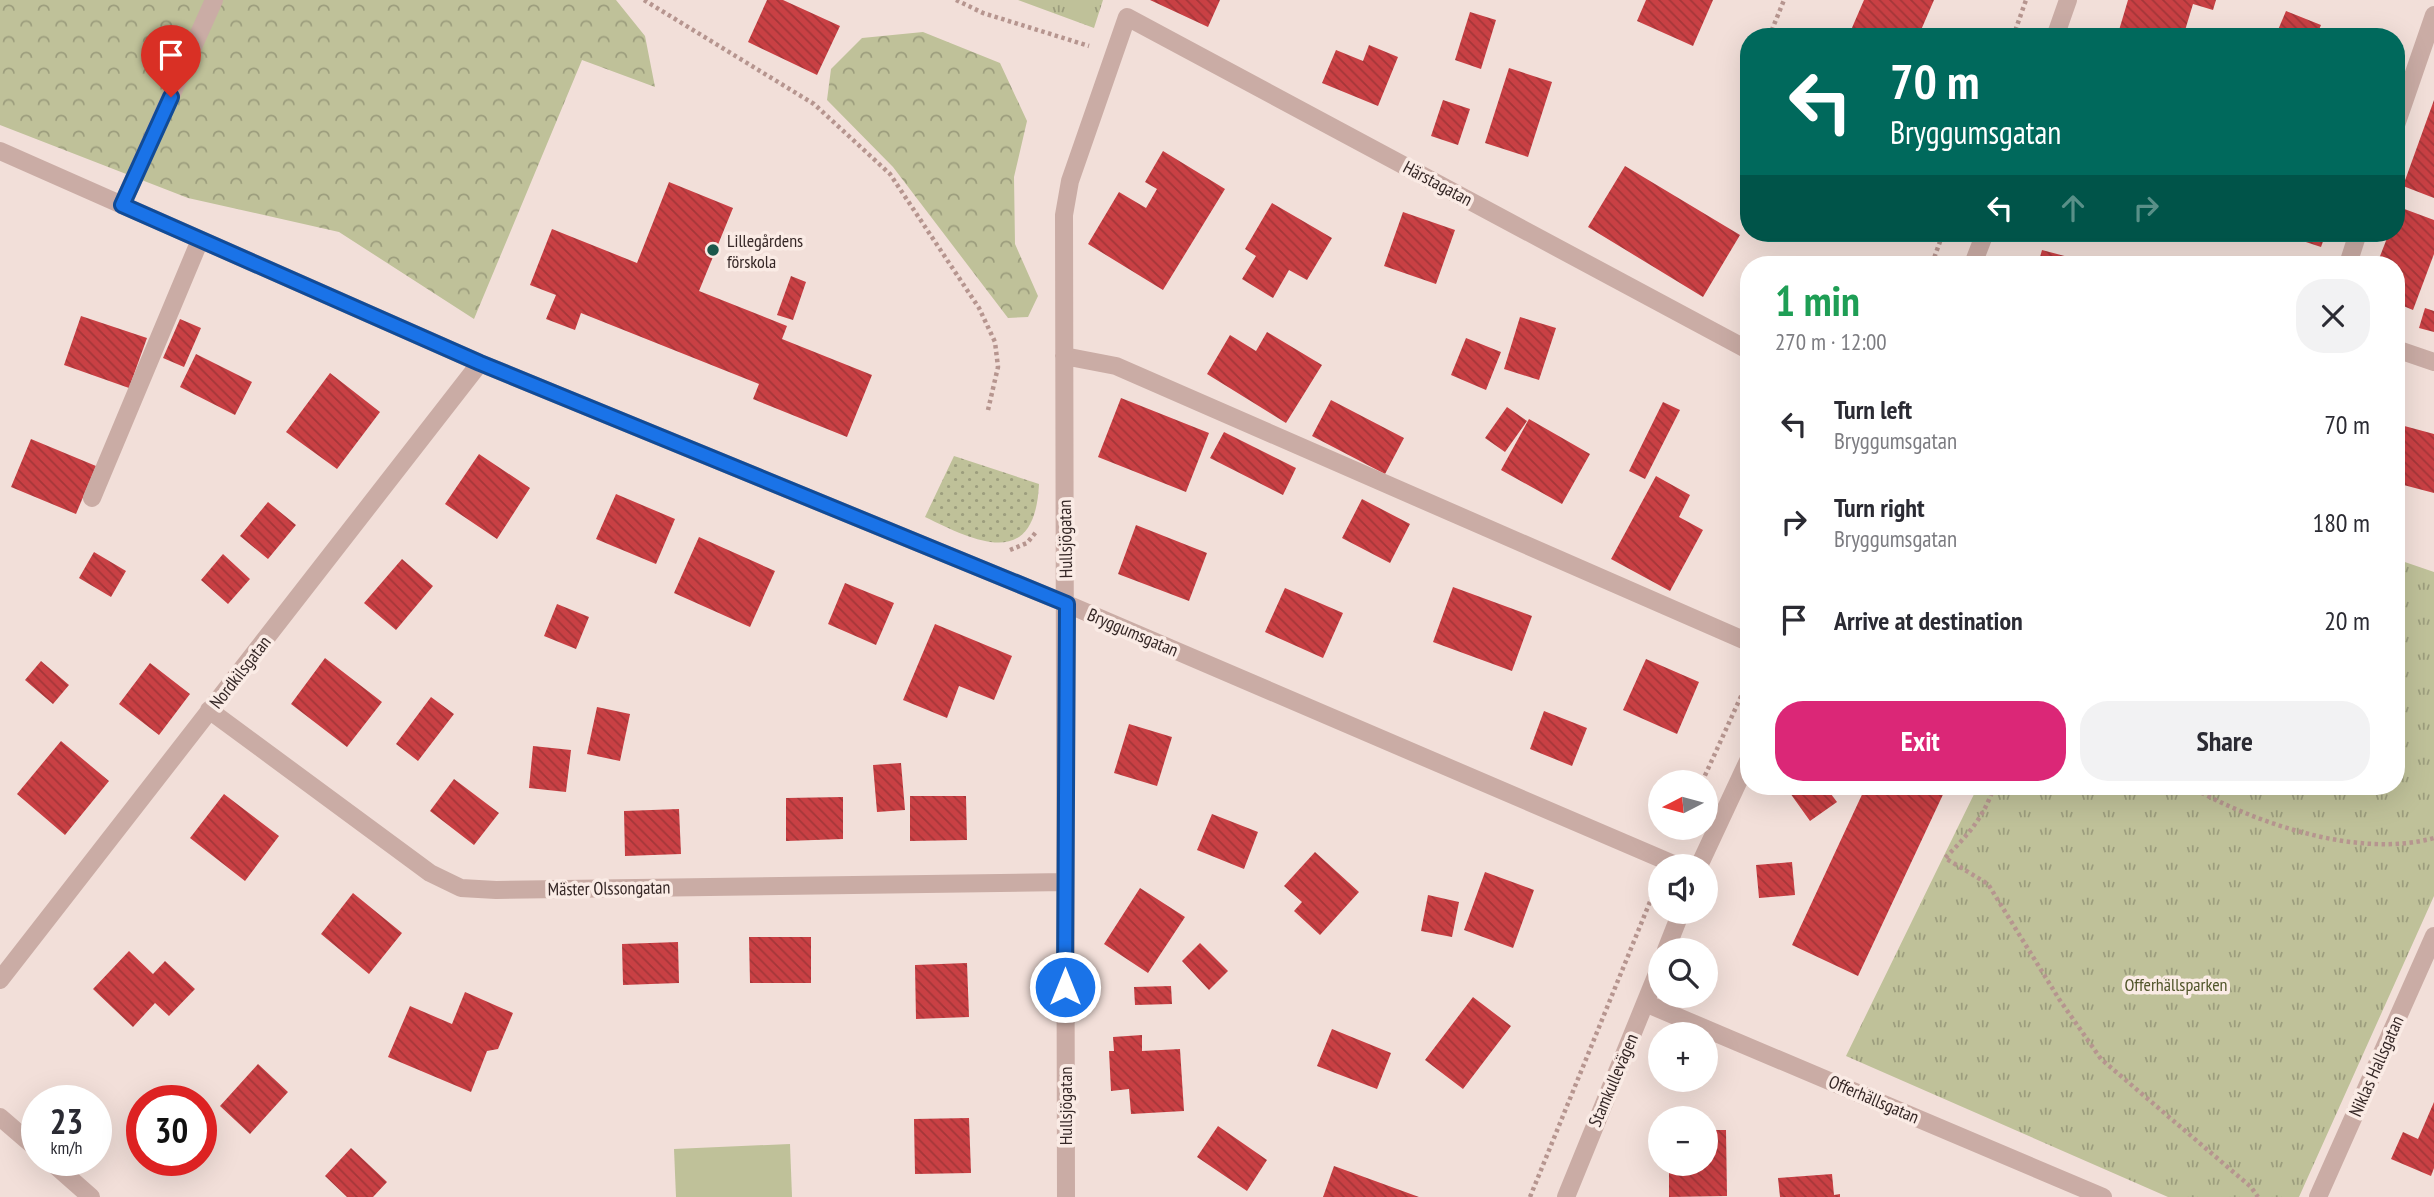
<!DOCTYPE html>
<html lang="en">
<head>
<meta charset="utf-8">
<style>
  :root { --surface:#fff; --page:#f2f2f3; --text:#2b2b33; --muted:#7c7c81; --accent:#db2777 }
  body { margin:0; font-family:"PT Sans Narrow",sans-serif; background:var(--page); color:var(--text); height:100vh; display:flex; flex-direction:column; font-size:26px; white-space:nowrap }
  * { box-sizing:border-box; margin:0 }
  p { font-size:23px; color:var(--muted) }
  .icon { flex:none; width:38px; height:38px; fill:none; stroke:currentColor; stroke-width:2; stroke-linecap:round; stroke-linejoin:round }
  .map { position:relative; flex:1; overflow:hidden }
  .side { position:absolute; left:1740px; top:256px; width:665px; height:539px; display:flex; flex-direction:column; background:var(--surface); border-radius:28px; box-shadow:0 7px 28px #0002 }
  .side>* { flex:none }
  .guide { position:absolute; left:1740px; top:28px; width:665px; height:214px; border-radius:28px; box-shadow:0 7px 28px #0002; background:#00695c; color:#fff; overflow:hidden }
  .needle { width:46px; rotate:264deg }
  .controls { position:absolute; left:1648px; top:770px; display:grid; gap:14px }
  .controls a { display:grid; place-items:center; width:70px; height:70px; border-radius:50%; background:var(--surface); box-shadow:0 7px 28px #0002; font-size:35px }
  .speed { position:absolute; left:21px; top:1085px; display:flex; gap:14px; font-size:35px; font-weight:700; text-align:center }
  .speed>* { display:grid; place-content:center; width:91px; height:91px; border-radius:50%; background:var(--surface); box-shadow:0 7px 28px #0002; line-height:1 }
  .speed small { font-size:18px; font-weight:400 }
  .speed .limit { border:10px solid #d22; background:#fff; color:#111 }
  .pin { position:absolute; display:grid; place-items:center; width:60px; height:60px; color:#fff; margin:-72px -30px; border-radius:50% 50% 50% 0; rotate:-45deg; box-shadow:0 0 7px #0007 }
  .pin .icon { rotate:45deg }
  .me { position:absolute; width:77px; margin:-38px; rotate:0deg; stroke-linejoin:round; filter:drop-shadow(0 0 5px #0008) }
  .turn { display:flex; align-items:center; gap:24px; height:147px; padding:0 35px; font-size:32px }
  .turn .icon { width:91px; height:91px; stroke-width:2.5 }
  .turn b { display:block; font-size:49px; line-height:60px }
  .lanes { display:flex; align-items:center; height:66px; padding:0 35px; background:#0003; justify-content:center; gap:35px; direction:ltr }
  .lanes .off { opacity:.35 }
  .round { display:grid; place-items:center; flex:none; width:74px; height:74px; border-radius:28px; background:var(--page) }
  .head { display:flex; align-items:center; justify-content:space-between; height:119px; padding:0 35px }
  h1 { font-size:42px; font-weight:800; line-height:52px; color:#1e9e55 }
  .primary-button { display:flex; gap:14px; margin-top:auto; padding:14px 35px }
  .primary-button a { flex:1; height:80px; border-radius:28px; background:var(--accent); color:#fff; font-size:28px; font-weight:800; line-height:80px; text-align:center }
  .primary-button a+a { background:var(--page); color:var(--text) }
  ul { padding:0; list-style:none }
  li { display:flex; align-items:center; gap:21px; height:98px; padding:0 35px }
  li div { flex:1 }
  li b { display:block; font-size:26px }
  li em { font-style:normal }
  .map>svg:first-child { display:block }
  .grass { fill:url(#grass-dots) }
  .forest { fill:url(#forest-crowns) }
  .park { fill:url(#park-tufts) }
  .pitch { fill:#bfc199 }
  .building { fill:url(#building-back-hatch) }
  .lines { fill:none; stroke-linecap:round; stroke-linejoin:round }
  .path { stroke:#b6958f; stroke-width:4.5; stroke-dasharray:3.5 3.5; stroke-linecap:butt }
  .minor { stroke:#caaca5; stroke-width:18 }
  .route-casing { stroke:#114b97; stroke-width:18 }
  .route { stroke:#1a73e8; stroke-width:12 }
  .poi-dot { fill:#1b584b; stroke:#faebe5; stroke-width:2.5 }
  .labels { text-anchor:middle; dominant-baseline:central; stroke-width:7; stroke-linejoin:round; paint-order:stroke }
  .street-label { font-size:18px; fill:#352726; stroke:#faebe5 }
  .poi-label { font-size:18px; fill:#352726; stroke:#faebe5; text-anchor:start }
  .park-label { font-size:18px; fill:#505429; stroke:#faebe5 }
</style>
</head>
<body>
<div class="map">
<svg width="2434" height="1197" viewBox="0 0 2434 1197">
  <defs>
    <pattern id="grass-dots" width="8" height="8" patternUnits="userSpaceOnUse" patternTransform="scale(1.75)"><rect width="8" height="8" fill="#bfc199"/><path d="M2 2h.1M6 6h.1" fill="none" stroke="#9c9d7d" stroke-width="1.8" stroke-linecap="round"/></pattern>
    <pattern id="forest-crowns" width="20" height="18" patternUnits="userSpaceOnUse" patternTransform="scale(1.75)"><rect width="20" height="18" fill="#bfc199"/><path d="M2 6a3 3 0 1 1 6 0M12 15a3 3 0 1 1 6 0" fill="none" stroke="#9c9d7d"/></pattern>
    <pattern id="park-tufts" width="24" height="20" patternUnits="userSpaceOnUse" patternTransform="scale(1.75)"><rect width="24" height="20" fill="#bfc199"/><path d="M3 7l-1-3M5 7V3M7 7l1-3M15 17l-1-3M17 17v-4M19 17l1-3" fill="none" stroke="#9c9d7d"/></pattern>
    <pattern id="building-back-hatch" width="6" height="6" patternUnits="userSpaceOnUse" patternTransform="scale(1.75)"><rect width="6" height="6" fill="#c94044"/><path d="M-1 5l2 2M0 0l6 6M5-1l2 2" fill="none" stroke="#a43639"/></pattern>
  </defs>
  <rect width="100%" height="100%" fill="#f2dfd9"/>
  <path class="grass" d="M954 456 1039 484C1035 570 978 543 925 517Z"/>
  <path class="forest" d="M0 0H616L645 36 655 87 582 60 474 319 339 232 188 198 0 125Z
    M923 32 1000 63 1027 121 1014 177 1015 244 1038 296 1028 317 1008 318 893 167 827 100 831 69 862 38Z"/>
  <path class="park" d="M1018 0H1103L1094 28Z
    M2396 559 2434 572V896L2299 1197H2168L1846 1056 1978 786H2396Z"/>
  <path class="pitch" d="M790 1144 792 1197H676L674 1149Z"/>
  <path class="building" d="M767 0H783L840 26 817 75 748 42Z
    M1150 0H1220L1208 27Z
    M1646 0H1713L1693 46 1637 21Z
    M1864 0H1934L1918 37H1848Z
    M2128 0H2216L2213 10 2193 4 2183 37H2117Z
    M2286 11 2321 25 2316 37H2275Z
    M1470 12 1496 20 1481 69 1455 60Z
    M1369 45 1398 57 1378 106 1322 83 1336 50 1363 61Z
    M1509 68 1552 82 1528 157 1485 143Z
    M1443 100 1470 109 1458 145 1431 136Z
    M2434 100V198L2403 186Z
    M1163 151 1225 189 1163 290 1088 244 1119 192 1146 208 1157 189 1145 182Z
    M1625 166 1740 235 1703 297 1588 227Z
    M669 182 733 208 699 291 787 326 782 339 872 375 847 437 753 399 759 384 581 313 575 330 546 319 556 295 530 285 552 229 637 263Z
    M1272 203 1332 238 1307 280 1289 270 1273 298 1242 279 1256 256 1245 249Z
    M2399 207 2434 220V254L2413 310 2396 303V264H2377L2389 233H2396Z
    M1403 212 1455 230 1436 284 1384 266Z
    M2278 233H2326L2321 247Z
    M2042 250 2091 263V264H2038Z
    M791 276 806 282 793 320 777 315Z
    M2425 308 2434 311V332L2419 328Z
    M81 316 147 338 129 388 64 365Z
    M1520 317 1556 328 1539 380 1504 369Z
    M180 319 201 328 184 367 163 358Z
    M1267 332 1322 365 1286 423 1207 374 1230 335 1256 351Z
    M1466 338 1501 352 1486 390 1451 375Z
    M196 354 252 382 235 415 180 387Z
    M330 373 380 412 337 469 286 432Z
    M1121 398 1209 433 1186 492 1098 457Z
    M1331 400 1404 438 1385 474 1312 436Z
    M1663 402 1680 410 1645 479 1629 471Z
    M1507 407 1527 421 1505 452 1485 438Z
    M1529 419 1590 454 1562 504 1501 470Z
    M2397 424 2434 434V493L2396 483Z
    M1224 432 1296 468 1283 495 1210 458Z
    M31 439 96 466 76 514 11 487Z
    M479 454 530 488 497 539 445 504Z
    M1656 476 1690 495 1679 517 1703 530 1670 591 1611 559Z
    M616 494 675 519 656 564 596 539Z
    M1362 499 1410 524 1390 563 1342 538Z
    M268 502 296 525 268 559 240 536Z
    M1136 525 1207 553 1189 601 1118 574Z
    M699 537 775 571 750 627 674 593Z
    M94 552 126 571 111 597 79 578Z
    M223 554 250 579 228 604 201 580Z
    M402 559 433 586 396 630 364 603Z
    M845 583 894 603 876 645 828 624Z
    M1453 587 1532 616 1512 671 1433 642Z
    M1285 588 1343 613 1323 658 1265 632Z
    M557 604 589 617 576 649 544 636Z
    M935 624 1012 656 994 700 959 686 947 718 903 700Z
    M325 658 382 702 347 747 291 704Z
    M1646 659 1699 682 1677 734 1623 710Z
    M41 661 69 685 53 704 25 680Z
    M150 663 190 694 159 735 119 704Z
    M431 697 454 714 418 761 396 744Z
    M597 707 630 714 620 761 587 754Z
    M1544 711 1587 728 1572 766 1530 749Z
    M1129 724 1172 737 1157 786 1114 773Z
    M61 741 109 781 65 835 17 794Z
    M533 746 571 750 566 792 529 788Z
    M901 763 905 810 877 812 873 765Z
    M454 779 499 813 474 845 430 811Z
    M1800 786H1825L1837 802 1810 821 1790 793Z
    M1866 786H1947L1858 976 1792 945Z
    M224 794 279 836 245 881 190 838Z
    M910 796H966L967 840 910 841Z
    M843 797V839L786 841V798Z
    M679 809 681 854 625 856 624 811Z
    M1212 814 1258 832 1244 869 1197 850Z
    M1315 852 1359 892 1320 935 1294 911 1302 902 1284 886Z
    M1792 862 1795 895 1759 898 1756 865Z
    M1485 872 1534 890 1513 948 1464 930Z
    M1140 888 1185 917 1148 973 1104 944Z
    M353 893 402 933 369 974 321 934Z
    M1428 895 1459 902 1452 937 1421 931Z
    M749 937H811V983H750Z
    M678 942 679 983 623 985 622 944Z
    M1200 943 1228 971 1209 990 1182 961Z
    M129 951 153 974 165 961 195 989 169 1016 155 1003 133 1027 93 989Z
    M967 963 969 1017 916 1019 915 965Z
    M1171 986 1172 1004 1135 1005 1134 987Z
    M465 992 513 1013 498 1049 487 1051 471 1092 388 1057 410 1006 452 1024Z
    M1473 997 1511 1026 1463 1089 1425 1060Z
    M1332 1029 1391 1053 1377 1089 1317 1066Z
    M1142 1035V1051L1180 1049 1184 1111 1131 1114 1129 1089 1111 1091 1109 1051H1114L1113 1037Z
    M258 1064 288 1092 250 1134 220 1106Z
    M2434 1102V1168L2431 1176 2391 1159 2403 1132 2418 1139Z
    M969 1118 971 1173 915 1174 914 1119Z
    M1218 1126 1267 1160 1247 1191 1197 1157Z
    M1706 1130H1726L1727 1196 1669 1197V1164H1706Z
    M351 1148 387 1182 373 1197H347L325 1176Z
    M1334 1166 1419 1197H1323Z
    M1832 1174 1834 1195 1840 1194V1197H1780L1778 1178Z"/>
  <g class="lines">
    <path class="path" d="M644 0 814 104 890 174 979 308 995 342 998 367 988 410
      M956 0 983 13 1089 46
      M1769 37 1784 0
      M2013 37 2026 0
      M1932 264 1943 233
      M1010 550 1027 543 1036 532
      M1702 782 1748 681
      M1994 786C1985 816 1967 836 1945 858L1988 884 2059 999 2101 1059 2251 1187 2258 1197
      M2189 786C2255 823 2358 859 2434 838
      M1678 837 1682 828
      M1530 1197 1656 887"/>
    <path class="minor" d="M2055 37 2068 0
      M2396 125 2434 15
      M0 151 480 363 1067 604 1678 866
      M122 205 214 0
      M1973 264 1985 233
      M2348 264 2358 233
      M2396 349 2434 362
      M1064 356 1116 366 1748 642
      M92 498 200 240
      M209 710 430 873 461 888 496 890 1065 882
      M1699 866 1748 761
      M1666 950 1681 912
      M0 980 480 363
      M1645 1003 2103 1197
      M0 1117 37 1149
      M49 1160 91 1197
      M1066 1197 1064 215 1070 181 1127 17 1748 350
      M1566 1197 1661 964
      M2318 1197 2434 936"/>
  </g>
  <g class="lines">
    <g class="route-casing">
      <path id="route" d="M171 97 122 205 480 363 1067 604 1065 987"/>
    </g>
    <use href="#route" class="route"/>
  </g>
  <circle class="poi-dot" cx="713" cy="250" r="7"/>
  <g class="labels">
    <g class="street-label">
      <text transform="translate(1438 183) rotate(28)">Härstagatan</text>
      <text transform="translate(1065 539) rotate(-91)">Hullsjögatan</text>
      <text transform="translate(1133 632) rotate(23)">Bryggumsgatan</text>
      <text transform="translate(240 672) rotate(-52)">Nordkilsgatan</text>
      <text transform="translate(609 888) rotate(-1)">Mäster Olssongatan</text>
      <text transform="translate(2376 1066) rotate(-66)">Niklas Hallsgatan</text>
      <text transform="translate(1613 1080) rotate(-67)">Stamkullevägen</text>
      <text transform="translate(1874 1099) rotate(23)">Offerhällsgatan</text>
      <text transform="translate(1065 1106) rotate(-90)">Hullsjögatan</text>
    </g>
    <g class="poi-label">
      <text x="727" y="240">Lillegårdens<tspan x="727" dy="21">förskola</tspan></text>
    </g>
    <g class="park-label">
      <text x="2176" y="984">Offerhällsparken</text>
    </g>
  </g>
</svg>
<div class="controls">
<a><svg class="needle" viewBox="-14 -14 28 28"><path d="M0-13l5 13h-10z" fill="#e53935"/><path d="M0 13l5-13h-10z" fill="#7c7c81"/></svg></a>
<a><svg class="icon" aria-label="sound" viewBox="0 0 24 24"><path d="M4 9h4l5-4v14l-5-4H4zM17 9q2 3 0 6"/></svg></a>
<a><svg class="icon" aria-label="search" viewBox="0 0 24 24"><circle cx="10" cy="10" r="6"/><path d="M15 15l6 6"/></svg></a>
<a>+</a>
<a>−</a>
</div>
<div class="speed"><div>23<small>km/h</small></div><div class="limit">30</div></div>
<div class="pin" style="left:171px;top:97px;background:#d93025"><svg class="icon" aria-label="arrive" viewBox="0 0 24 24"><path d="M6 21V4h12l-3 4 3 4H6"/></svg></div>
<svg class="me" style="left:1065px;top:987px" viewBox="-20 -20 40 40"><circle r="17" fill="#1a73e8" stroke="#fff" stroke-width="3"/><path d="M0-11L8 9 0 5-8 9z" fill="#fff"/></svg>
<div class="guide">
<div class="turn"><svg class="icon" aria-label="left" viewBox="0 0 24 24"><path d="M17 20v-9H6M10 6l-5 5 5 5"/></svg><div><b>70 m</b>Bryggumsgatan</div></div>
<div class="lanes"><svg class="icon" aria-label="left" viewBox="0 0 24 24"><path d="M17 20v-9H6M10 6l-5 5 5 5"/></svg><svg class="icon off" aria-label="ahead" viewBox="0 0 24 24"><path d="M12 20V5M6 11l6-6 6 6"/></svg><svg class="icon off" aria-label="right" viewBox="0 0 24 24"><path d="M7 20v-9h11M14 6l5 5-5 5"/></svg></div>
</div>
<section class="side">
<div class="head"><div><h1>1 min</h1><p>270 m · 12:00</p></div><a class="round"><svg class="icon" aria-label="close" viewBox="0 0 24 24"><path d="M6 6l12 12M18 6L6 18"/></svg></a></div>
<ul>
<li><svg class="icon" aria-label="left" viewBox="0 0 24 24"><path d="M17 20v-9H6M10 6l-5 5 5 5"/></svg><div><b>Turn left</b><p>Bryggumsgatan</p></div><em>70 m</em></li>
<li><svg class="icon" aria-label="right" viewBox="0 0 24 24"><path d="M7 20v-9h11M14 6l5 5-5 5"/></svg><div><b>Turn right</b><p>Bryggumsgatan</p></div><em>180 m</em></li>
<li><svg class="icon" aria-label="arrive" viewBox="0 0 24 24"><path d="M6 21V4h12l-3 4 3 4H6"/></svg><div><b>Arrive at destination</b></div><em>20 m</em></li>
</ul>
<div class="primary-button"><a>Exit</a><a>Share</a></div>
</section>
</div>
</body>
</html>
